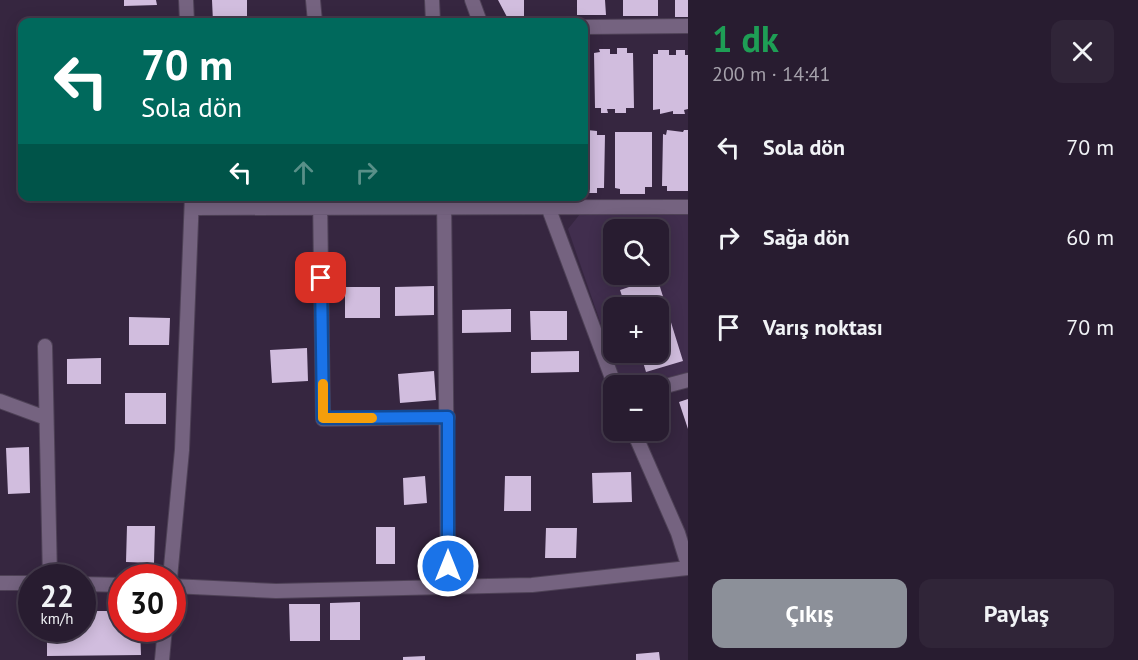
<!DOCTYPE html>
<html lang="tr">
<head>
<meta charset="utf-8">
<style>
  :root { --surface:#281c30; --page:#302538; --text:#f1f3f6; --muted:#a5a1ab; --line:#443a4c; --accent:#8c9099 }
  body { margin:0; font-family:"PT Sans",sans-serif; background:var(--page); color:var(--text); height:100vh; display:flex; flex-direction:column; font-size:22px; white-space:nowrap }
  * { box-sizing:border-box; margin:0 }
  p { font-size:20px; color:var(--muted) }
  .icon { flex:none; width:33px; height:33px; fill:none; stroke:currentColor; stroke-width:2; stroke-linecap:round; stroke-linejoin:round }
  .map { position:relative; flex:1; overflow:hidden }
  .sheet { display:flex; flex-direction:column; background:var(--surface); width:450px }
  .sheet>* { flex:none }
  .guide { position:absolute; left:18px; top:18px; width:570px; height:183px; border-radius:12px; box-shadow:0 3px 15px #0003,0 0 0 2px var(--line); background:#00695c; color:#fff; overflow:hidden }
  .buttons { position:absolute; left:603px; top:219px; display:grid; gap:12px }
  .buttons a { display:grid; place-items:center; width:66px; height:66px; border-radius:12px; background:var(--surface); box-shadow:0 3px 15px #0003,0 0 0 2px var(--line); font-size:30px }
  .speed { position:absolute; left:18px; top:564px; display:flex; gap:12px; font-size:30px; font-weight:700; text-align:center }
  .speed>* { display:grid; place-content:center; width:78px; height:78px; border-radius:50%; background:var(--surface); box-shadow:0 3px 15px #0003,0 0 0 2px var(--line); line-height:1 }
  .speed small { font-size:15px; font-weight:400 }
  .speed .limit { border:9px solid #d22; background:#fff; color:#111 }
  .pin { position:absolute; display:grid; place-items:center; width:51px; height:51px; color:#fff; margin:-26px; border-radius:12px; box-shadow:0 3px 9px #0006 }
  .me { position:absolute; width:66px; margin:-33px; rotate:0deg; stroke-linejoin:round; filter:drop-shadow(0 0 4px #0008) }
  .turn { display:flex; align-items:center; gap:21px; height:126px; padding:0 24px; font-size:27px }
  .turn .icon { width:78px; height:78px; stroke-width:2.5 }
  .turn b { display:block; font-size:42px; line-height:51px }
  .lanes { display:flex; align-items:center; height:57px; padding:0 24px; background:#0003; justify-content:center; gap:30px; direction:ltr }
  .lanes .off { opacity:.35 }
  .round { display:grid; place-items:center; flex:none; width:63px; height:63px; border-radius:12px; background:var(--page) }
  .head { display:flex; align-items:center; justify-content:space-between; height:102px; padding:0 24px }
  h1 { font-size:36px; font-weight:600; line-height:45px; color:#1e9e55 }
  .cta { display:flex; gap:12px; margin-top:auto; padding:12px 24px }
  .cta a { flex:1; height:69px; border-radius:12px; background:var(--accent); color:#fff; font-size:24px; font-weight:600; line-height:69px; text-align:center }
  .cta a+a { background:var(--page); color:var(--text) }
  ul { padding:0; list-style:none }
  li { display:flex; align-items:center; gap:18px; height:90px; padding:0 24px }
  li div { flex:1 }
  li b { display:block; font-size:22px }
  li em { font-style:normal }
  main { display:flex; flex:1; min-height:0 }
  .map>svg:first-child { display:block }
  .built { fill:#412e4e; fill-rule:evenodd }
  .building { fill:#d1bdde }
  .lines { fill:none; stroke-linecap:round; stroke-linejoin:round }
  .street-casing { stroke:#4e4156; stroke-width:16 }
  .street { stroke:#756380; stroke-width:14 }
  .route-casing { stroke:#114b97; stroke-width:15 }
  .route { stroke:#1a73e8; stroke-width:10 }
  .slow { stroke:#f59e0b; stroke-width:10 }
</style>
</head>
<body>
<main>
<div class="map">
<svg width="688" height="660" viewBox="0 0 688 660">
  <rect width="100%" height="100%" fill="#362640"/>
  <path class="built" d="M580 214H688V372L636 385H622L568 229ZM614 230H658V274H614ZM614 308H658V352H614Z"/>
  <path class="building" d="M124 0H156L157 5 124 6Z
    M212 0H247V22H213Z
    M498 0H524V17H507Z
    M577 0H605L606 15H577Z
    M623 0H658V16H623Z
    M675 0H688V17H675Z
    M617 48H627V53H633L634 108H626V113H615V109H607L608 113H601V108H595L594 53 600 52 599 49H610V54H617Z
    M658 50H669V55H676V50H685V55H688V109L684 110 685 114H673V111L660 114V109L653 110V54H658Z
    M587 130 597 131V135H605L604 188H597V193H589V189H584V134H587Z
    M667 130 683 132 684 130H688V191H667V186H662L663 134 666 135Z
    M615 132H652V187H645V194H620V189L615 188Z
    M625 274H656L683 361 646 372 640 352H658V308H626L620 290 629 287Z
    M434 286V315L395 316V287Z
    M345 287H380V318H345Z
    M511 309V332L462 333V310Z
    M530 311H567V340H531Z
    M129 317 170 318 169 345H129Z
    M307 348 308 381 272 383 270 350Z
    M579 351V372L531 373V352Z
    M101 358V384H67V359Z
    M434 371 436 400 400 403 398 374Z
    M125 393H166V424H125Z
    M688 399V429L679 402Z
    M29 447 30 493 8 494 6 448Z
    M631 472 632 502 593 503 592 473Z
    M425 476 427 503 404 505 403 478Z
    M505 476H531V511H504Z
    M127 526H155L154 563 126 562Z
    M376 527H395V564H376Z
    M546 528H577L576 558H545Z
    M360 602V640H330V603Z
    M289 604H320V641H290Z
    M82 611H122V628H140L141 655 47 656V628H82Z
    M659 652 660 660H636V654Z
    M425 656V660H403V657Z"/>
  <g class="lines">
    <g class="street-casing">
      <path id="street" d="M186 0 187 22
        M313 0 315 22
        M432 0 433 22
        M472 0 480 22
        M584 27 688 26
        M320 196 323 419 448 417
        M444 196 448 587
        M544 196 615 386
        M193 208 688 207
        M45 346 50 578
        M658 388 688 380
        M0 401 46 418
        M633 430 678 533 688 565
        M170 578 182 450 192 196
        M0 583H32
        M82 584 122 585
        M172 586 276 591 532 585 688 568
        M162 660 165 628"/>
    </g>
    <use href="#street" class="street"/>
  </g>
  <g class="lines">
    <g class="route-casing">
      <path id="route" d="M321 278 323 418 448 417V566"/>
    </g>
    <use href="#route" class="route"/>
    <path class="slow" d="M323 384V418H372"/>
  </g>
</svg>
<div class="buttons">
<a><svg class="icon" aria-label="search" viewBox="0 0 24 24"><circle cx="10" cy="10" r="6"/><path d="M15 15l6 6"/></svg></a>
<a>+</a>
<a>−</a>
</div>
<div class="speed"><div>22<small>km/h</small></div><div class="limit">30</div></div>
<div class="pin" style="left:321px;top:278px;background:#d93025"><svg class="icon" aria-label="arrive" viewBox="0 0 24 24"><path d="M6 21V4h12l-3 4 3 4H6"/></svg></div>
<svg class="me" style="left:448px;top:566px" viewBox="-20 -20 40 40"><circle r="17" fill="#1a73e8" stroke="#fff" stroke-width="3"/><path d="M0-11L8 9 0 5-8 9z" fill="#fff"/></svg>
<div class="guide">
<div class="turn"><svg class="icon" aria-label="left" viewBox="0 0 24 24"><path d="M17 20v-9H6M10 6l-5 5 5 5"/></svg><div><b>70 m</b>Sola dön</div></div>
<div class="lanes"><svg class="icon" aria-label="left" viewBox="0 0 24 24"><path d="M17 20v-9H6M10 6l-5 5 5 5"/></svg><svg class="icon off" aria-label="ahead" viewBox="0 0 24 24"><path d="M12 20V5M6 11l6-6 6 6"/></svg><svg class="icon off" aria-label="right" viewBox="0 0 24 24"><path d="M7 20v-9h11M14 6l5 5-5 5"/></svg></div>
</div>
</div>
<section class="sheet">
<div class="head"><div><h1>1 dk</h1><p>200 m · 14:41</p></div><a class="round"><svg class="icon" aria-label="close" viewBox="0 0 24 24"><path d="M6 6l12 12M18 6L6 18"/></svg></a></div>
<ul>
<li><svg class="icon" aria-label="left" viewBox="0 0 24 24"><path d="M17 20v-9H6M10 6l-5 5 5 5"/></svg><div><b>Sola dön</b></div><em>70 m</em></li>
<li><svg class="icon" aria-label="right" viewBox="0 0 24 24"><path d="M7 20v-9h11M14 6l5 5-5 5"/></svg><div><b>Sağa dön</b></div><em>60 m</em></li>
<li><svg class="icon" aria-label="arrive" viewBox="0 0 24 24"><path d="M6 21V4h12l-3 4 3 4H6"/></svg><div><b>Varış noktası</b></div><em>70 m</em></li>
</ul>
<div class="cta"><a>Çıkış</a><a>Paylaş</a></div>
</section>
</main>
</body>
</html>
